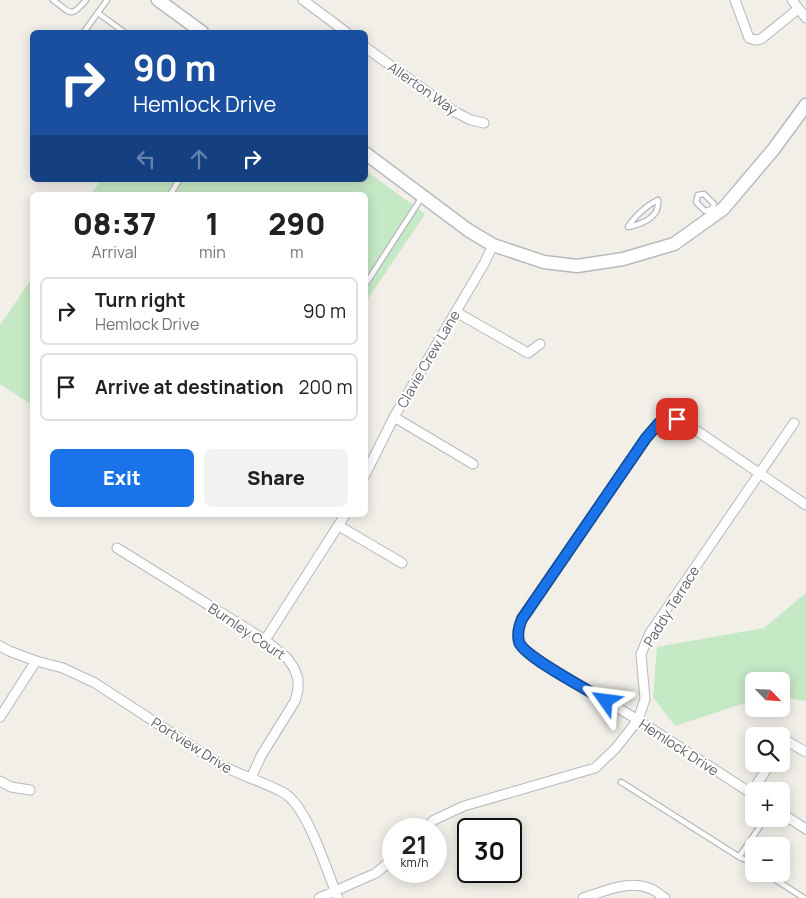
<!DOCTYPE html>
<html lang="en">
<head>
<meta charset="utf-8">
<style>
  :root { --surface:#fff; --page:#f2f2f2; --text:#202124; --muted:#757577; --line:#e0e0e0; --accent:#1a73e8 }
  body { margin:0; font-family:Manrope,sans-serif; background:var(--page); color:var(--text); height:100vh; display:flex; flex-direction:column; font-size:19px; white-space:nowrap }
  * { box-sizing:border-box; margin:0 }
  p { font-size:16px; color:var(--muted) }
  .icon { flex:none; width:28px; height:28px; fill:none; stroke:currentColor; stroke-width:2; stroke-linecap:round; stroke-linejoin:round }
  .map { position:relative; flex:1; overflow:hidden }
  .side { position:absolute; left:30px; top:192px; width:338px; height:325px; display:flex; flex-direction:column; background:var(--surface); border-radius:8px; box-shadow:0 2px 12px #0003 }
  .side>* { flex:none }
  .guide { position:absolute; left:30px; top:30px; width:338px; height:152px; border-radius:8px; box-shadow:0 2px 12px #0003; background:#1a4fa0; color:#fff; overflow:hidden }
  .needle { width:32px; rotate:115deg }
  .fabs { position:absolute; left:745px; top:672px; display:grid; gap:10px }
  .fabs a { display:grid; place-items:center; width:45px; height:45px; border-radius:8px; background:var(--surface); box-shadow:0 2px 12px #0003; font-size:25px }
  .speed { position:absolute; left:382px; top:818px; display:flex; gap:10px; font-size:25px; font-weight:700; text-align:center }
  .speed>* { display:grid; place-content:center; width:65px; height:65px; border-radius:50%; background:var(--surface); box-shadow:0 2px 12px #0003; line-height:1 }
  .speed small { font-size:12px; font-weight:400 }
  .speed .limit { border:2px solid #111; border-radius:8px; background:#fff; color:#111 }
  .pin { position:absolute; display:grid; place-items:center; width:42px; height:42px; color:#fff; margin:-21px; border-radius:10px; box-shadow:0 2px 8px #0006 }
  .me { position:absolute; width:55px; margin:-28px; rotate:301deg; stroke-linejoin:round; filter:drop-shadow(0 0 4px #0008) }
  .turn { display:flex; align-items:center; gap:18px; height:105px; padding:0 20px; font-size:22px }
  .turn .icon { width:65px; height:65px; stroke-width:2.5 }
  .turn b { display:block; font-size:35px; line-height:42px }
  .lanes { display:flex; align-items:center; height:48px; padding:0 20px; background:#0003; justify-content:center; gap:25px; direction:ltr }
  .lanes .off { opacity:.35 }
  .eta { display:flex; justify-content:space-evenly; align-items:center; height:85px; text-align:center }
  .eta b { font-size:30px; font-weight:800; line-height:35px }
  .action { display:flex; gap:10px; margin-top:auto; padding:10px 20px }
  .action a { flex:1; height:58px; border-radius:8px; background:var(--accent); color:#fff; font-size:20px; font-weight:800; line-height:58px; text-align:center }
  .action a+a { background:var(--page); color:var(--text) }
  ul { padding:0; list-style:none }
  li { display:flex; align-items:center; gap:15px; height:68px; margin:0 10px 8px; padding:0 10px; border:2px solid var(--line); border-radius:8px }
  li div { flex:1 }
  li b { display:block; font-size:19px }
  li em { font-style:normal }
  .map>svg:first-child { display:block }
  .green { fill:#c5e8c5 }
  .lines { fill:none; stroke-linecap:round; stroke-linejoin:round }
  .lane-casing { stroke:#b5b8bc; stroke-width:7 }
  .street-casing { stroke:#b5b8bc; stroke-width:11 }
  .secondary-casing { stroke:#b6babf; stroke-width:15 }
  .lane { stroke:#fff; stroke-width:4.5 }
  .street { stroke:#fff; stroke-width:9 }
  .secondary { stroke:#fff; stroke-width:12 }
  .route-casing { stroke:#114b97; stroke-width:12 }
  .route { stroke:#1a73e8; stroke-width:9 }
  .labels { text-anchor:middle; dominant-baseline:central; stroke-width:4; stroke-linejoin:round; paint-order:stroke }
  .street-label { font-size:14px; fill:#5f6368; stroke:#fff }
</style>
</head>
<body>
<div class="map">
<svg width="806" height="898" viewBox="0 0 806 898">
  <rect width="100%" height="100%" fill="#f1efe8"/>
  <path class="green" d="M365 170 425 214 365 303V195H90L101 180H365Z
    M32 278V405L0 384V325Z
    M806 593V701L781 697V681H754V700L675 726 653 697 657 647 764 628Z"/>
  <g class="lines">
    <g class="lane-casing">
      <path id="lane" d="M53 0C71 13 70 19 86 0
        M98 13 124 32
        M84 32 107 0
        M170 195 179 180
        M658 200C660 218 642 224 628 227 634 217 647 205 658 200Z
        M712 209 705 211 696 202 698 195 704 194 714 204 712 209 715 213
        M367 282 422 197
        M621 782 741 858 754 863
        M739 857 765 819
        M769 874 776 880 804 898"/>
    </g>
    <g class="street-casing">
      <path id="street" d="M303 0 346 32
        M735 0 749 38 755 40 761 39 798 9
        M792 0 806 18
        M365 47 455 112 471 120 484 123
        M456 312 528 353 540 344
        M394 417 473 464
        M365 475 394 417 485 262 493 245
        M339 526 402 563
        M117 548 265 640 287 658 294 668 298 679V690L295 701 261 756 251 778
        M265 640 345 515
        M0 646 9 651 36 661 63 668 95 683 221 765C242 776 264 782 284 793 308 807 327 872 338 898
        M0 717 36 661
        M781 746 785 740 806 752
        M0 781 11 787 30 790
        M751 793 770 764
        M754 795 638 720 543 663 524 649 519 643 518 630 521 619 646 438C659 423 666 414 687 424L806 505
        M781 813 806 829
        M424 829 434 820 464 806 595 768 615 749 638 720 645 699 641 654 650 633 794 423
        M319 898 376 873 394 858
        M583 898C603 892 627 880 649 888 655 890 660 895 665 898"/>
    </g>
    <g class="secondary-casing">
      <path id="secondary" d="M158 0 202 32
        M365 153 468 230 493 245 544 262 577 266 623 259 674 244 723 209 773 150 806 105"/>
    </g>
    <use href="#lane" class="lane"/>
    <use href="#street" class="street"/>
    <use href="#secondary" class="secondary"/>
  </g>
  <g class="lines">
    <g class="route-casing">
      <path id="route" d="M606 701C590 691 524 657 519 642 517 634 519 626 522 619L646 438 659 423 677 419"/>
    </g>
    <use href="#route" class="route"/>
  </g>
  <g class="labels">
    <g class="street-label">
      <text transform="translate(423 88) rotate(35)">Allerton Way</text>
      <text transform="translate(428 359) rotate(-60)">Clavie Crew Lane</text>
      <text transform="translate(671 606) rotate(-58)">Paddy Terrace</text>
      <text transform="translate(247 631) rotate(34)">Burnley Court</text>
      <text transform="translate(192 745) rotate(32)">Portview Drive</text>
      <text transform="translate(679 747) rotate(33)">Hemlock Drive</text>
    </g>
  </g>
</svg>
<div class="fabs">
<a><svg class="needle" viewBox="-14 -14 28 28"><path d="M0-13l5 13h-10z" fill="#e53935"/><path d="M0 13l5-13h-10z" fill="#757577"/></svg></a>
<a><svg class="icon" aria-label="search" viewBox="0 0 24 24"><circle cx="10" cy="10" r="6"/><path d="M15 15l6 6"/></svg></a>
<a>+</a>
<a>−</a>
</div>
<div class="speed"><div>21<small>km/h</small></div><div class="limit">30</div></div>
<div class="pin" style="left:677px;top:419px;background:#d93025"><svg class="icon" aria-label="arrive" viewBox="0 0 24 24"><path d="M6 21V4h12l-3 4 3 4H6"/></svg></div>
<svg class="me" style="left:606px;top:701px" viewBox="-20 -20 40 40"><path d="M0-17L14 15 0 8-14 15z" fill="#1a73e8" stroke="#fff" stroke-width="4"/></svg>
<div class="guide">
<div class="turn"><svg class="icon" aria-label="right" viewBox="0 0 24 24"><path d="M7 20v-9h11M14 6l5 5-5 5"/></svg><div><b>90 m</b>Hemlock Drive</div></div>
<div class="lanes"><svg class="icon off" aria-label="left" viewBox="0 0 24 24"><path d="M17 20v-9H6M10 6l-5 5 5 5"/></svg><svg class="icon off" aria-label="ahead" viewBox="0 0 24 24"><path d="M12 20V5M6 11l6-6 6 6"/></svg><svg class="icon" aria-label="right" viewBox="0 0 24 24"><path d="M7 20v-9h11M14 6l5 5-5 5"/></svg></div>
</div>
<section class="side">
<div class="eta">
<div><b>08:37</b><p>Arrival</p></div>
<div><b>1</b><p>min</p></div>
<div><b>290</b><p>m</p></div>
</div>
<ul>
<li><svg class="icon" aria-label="right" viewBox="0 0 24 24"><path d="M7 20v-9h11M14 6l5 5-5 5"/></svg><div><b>Turn right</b><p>Hemlock Drive</p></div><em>90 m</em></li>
<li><svg class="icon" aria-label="arrive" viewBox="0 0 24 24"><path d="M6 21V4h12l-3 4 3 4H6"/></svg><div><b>Arrive at destination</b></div><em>200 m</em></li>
</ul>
<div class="action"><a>Exit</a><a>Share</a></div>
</section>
</div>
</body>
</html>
